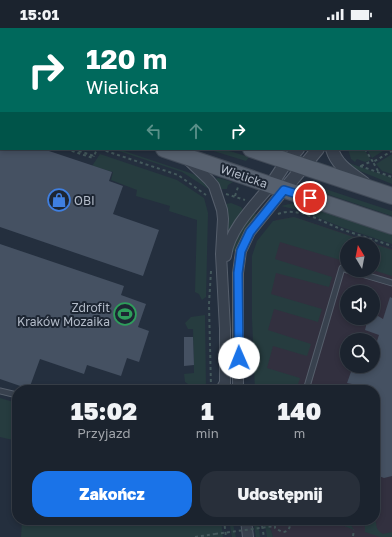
<!DOCTYPE html>
<html lang="pl">
<head>
<meta charset="utf-8">
<style>
  :root { --surface:#1b232e; --page:#282f3a; --text:#f1f3f6; --muted:#a0a4aa; --line:#39404a; --accent:#1a73e8 }
  body { margin:0; font-family:"Golos Text",sans-serif; background:var(--page); color:var(--text); height:100vh; display:flex; flex-direction:column; font-size:15px; white-space:nowrap }
  * { box-sizing:border-box; margin:0 }
  p { font-size:13px; color:var(--muted) }
  .icon { flex:none; width:22px; height:22px; fill:none; stroke:currentColor; stroke-width:2; stroke-linecap:round; stroke-linejoin:round }
  .map { position:relative; flex:1; overflow:hidden }
  .details { position:absolute; left:12px; top:357px; width:368px; height:140px; display:flex; flex-direction:column; background:var(--surface); border-radius:16px; box-shadow:0 2px 6px #0003,0 0 0 1px var(--line) }
  .details>* { flex:none }
  .guide { position:absolute; left:0px; top:0px; width:392px; height:122px; box-shadow:0 2px 6px #0003,0 0 0 1px var(--line); background:#00695c; color:#fff; overflow:hidden }
  .needle { width:26px; rotate:350deg }
  .controls { position:absolute; left:340px; top:209px; display:grid; gap:8px }
  .controls a { display:grid; place-items:center; width:40px; height:40px; border-radius:50%; background:var(--surface); box-shadow:0 2px 6px #0003,0 0 0 1px var(--line); font-size:20px }
  .pin { position:absolute; display:grid; place-items:center; width:34px; height:34px; color:#fff; margin:-17px; border:2px solid #fff; border-radius:50%; box-shadow:0 1px 4px #0007 }
  .me { position:absolute; width:44px; margin:-22px; rotate:359deg; stroke-linejoin:round; filter:drop-shadow(0 0 3px #0008) }
  .turn { display:flex; align-items:center; gap:14px; height:84px; padding:0 20px; font-size:18px }
  .turn .icon { width:52px; height:52px; stroke-width:2.5 }
  .turn b { display:block; font-size:28px; line-height:34px }
  .lanes { display:flex; align-items:center; height:38px; padding:0 20px; background:#0003; justify-content:center; gap:20px; direction:ltr }
  .lanes .off { opacity:.35 }
  .eta { display:flex; justify-content:space-evenly; align-items:center; height:68px; text-align:center }
  .eta b { font-size:24px; font-weight:800; line-height:28px }
  .action { display:flex; gap:8px; margin-top:auto; padding:8px 20px }
  .action a { flex:1; height:46px; border-radius:16px; background:var(--accent); color:#fff; font-size:16px; font-weight:800; line-height:46px; text-align:center }
  .action a+a { background:var(--page); color:var(--text) }
  .status { display:flex; justify-content:space-between; align-items:center; height:28px; padding:0 20px; background:var(--surface); direction:ltr }
  .status svg { height:11px; fill:currentColor }
  .map>svg:first-child { display:block }
  .medical { fill:#32303f; fill-rule:evenodd }
  .green { fill:#263c3f }
  .building { fill:#455162 }
  .lines { fill:none; stroke-linecap:round; stroke-linejoin:round }
  .service-casing { stroke:#565f6c; stroke-width:7 }
  .minor-casing { stroke:#565f6c; stroke-width:12 }
  .tertiary-casing { stroke:#565f6c; stroke-width:14 }
  .primary-casing { stroke:#414a57; stroke-width:18 }
  .path { stroke:#44595c; stroke-width:2; stroke-dasharray:3 3; stroke-linecap:butt }
  .service { stroke:#38414e; stroke-width:5 }
  .minor { stroke:#38414e; stroke-width:10 }
  .tertiary { stroke:#38414e; stroke-width:12 }
  .primary { stroke:#56606e; stroke-width:16 }
  .tram { stroke:#5a6575; stroke-width:1 }
  .path-bridge { stroke:#44595c; stroke-width:2; stroke-dasharray:3 3; stroke-linecap:butt }
  .route-casing { stroke:#114b97; stroke-width:10 }
  .route { stroke:#1a73e8; stroke-width:7 }
  .labels { text-anchor:middle; dominant-baseline:central; stroke-width:4; stroke-linejoin:round; paint-order:stroke }
  .street-label { font-size:12px; fill:#b4bcc9; stroke:#1d2633 }
  .poi-label { font-size:12px; fill:#b4bcc9; stroke:#1d2633; text-anchor:start }
</style>
</head>
<body>
<div class="status"><b>15:01</b><svg viewBox="0 0 49 12"><path d="M0 12V9h3v3zM5 12V6h3v6zM10 12V3h3v9zM15 12V0h3v12zM26 1h20v11H26zM47 4h2v5h-2z"/></svg></div>
<div class="map">
<svg width="392" height="509" viewBox="0 0 392 509">
  <rect width="100%" height="100%" fill="#242f3e"/>
  <path class="medical" d="M294 189 392 221V509H273L271 502 265 493 375 492V362H256L261 210 276 192ZM347 216H373V242H347ZM347 264H373V290H347ZM347 312H373V338H347Z"/>
  <path class="green" d="M159 0H227L159 1Z
    M113 121H118L193 146 203 152 211 161 207 160 182 144Z
    M207 121H223L249 129 246 133Z
    M348 121H364L371 132 365 134 357 131 355 134 351 131Z
    M367 121H386L372 130Z
    M100 126 177 152 204 170 208 185 206 269 202 272 199 266 195 264 197 192 169 183 170 178 136 168 137 162 111 152 113 144 92 138Z
    M392 126V146L382 143 376 136Z
    M345 133 349 135 392 150V156L350 139Z
    M218 150 233 154 228 157 227 161H221L216 151Z
    M319 159 392 183V188L318 163Z
    M231 175 241 179 244 183 228 203 226 176Z
    M294 175 301 176 298 182 281 178Z
    M310 178 392 206V216L341 199 307 185Z
    M252 185 257 186 243 205 235 223 233 224 232 217Z
    M294 189 392 222V248L373 242V216H347V234L280 214 275 231 332 249 329 259 276 245 271 266 322 281 318 294 274 281 268 302 311 316 307 328 273 318 267 340 300 350 296 362 272 356 270 362H255L252 291V228L257 213 273 193Z
    M205 287 206 360H194L185 354 184 346 194 345 193 301H188L185 295 191 289Z
    M0 370 17 375V413L0 409Z
    M22 492H221L223 509H21Z
    M229 492H232L236 509H232Z
    M253 492H258L260 509H256Z
    M264 492 271 502 273 509H267Z
    M338 492H348L354 502 342 497Z
    M358 492H371L376 494C376 500 378 503 383 506L392 504V509H380L365 504V499Z"/>
  <path class="building" d="M0 121H43L112 144 109 153 123 158 113 186 159 202 143 248 0 199Z
    M0 216 124 258 121 267 146 276 138 299 149 303 139 334 127 330 121 348 87 337 84 346 40 331 29 361 0 351Z
    M390 269 392 270V448L384 450 379 448 378 443H375V362H361L362 358 347 355 352 341 366 345 369 338H373V325L379 307 365 302 368 290H373V285L383 291Z
    M184 309H193L194 337 184 338Z"/>
  <g class="lines">
    <g class="service-casing">
      <path id="service" d="M78 0 82 1
        M144 1V0
        M348 242 392 255
        M218 362 223 353
        M306 362 342 240 347 242
        M0 363 17 367"/>
    </g>
    <g class="minor-casing">
      <path id="minor" d="M233 0V1
        M306 1 307 0
        M187 131 209 152 214 158 222 182 223 191 221 226 225 301V362
        M226 228C229 202 254 177 271 157
        M238 362V245L241 223 250 204 284 162
        M246 492 248 509"/>
    </g>
    <g class="tertiary-casing">
      <path id="tertiary" d="M391 17 392 16
        M332 121C337 138 351 145 364 155
        M271 157 287 133 298 121
        M284 162 318 121"/>
    </g>
    <g class="primary-casing">
      <path id="primary" d="M0 37H1
        M0 66H1
        M164 121 392 198
        M251 121 392 168"/>
    </g>
    <path class="path" d="M157 0 158 1
      M32 1V0
      M246 1V0
      M351 1V0
      M0 7H1
      M391 54 392 52
      M391 69 392 70
      M0 89H1
      M0 98 1 99
      M0 101H1
      M66 121 93 130 94 128
      M73 121 94 128 97 121
      M100 121 178 147 206 167
      M365 121 373 134
      M360 138 392 149
      M361 138 372 133
      M378 143 373 134 392 123
      M226 166 245 172
      M235 168 238 159
      M278 186C298 178 322 194 341 201 358 207 375 212 392 218
      M211 243 209 276 211 359
      M224 492 226 509
      M261 492 264 509
      M277 492 275 496V500L282 504C289 504 292 498 288 492
      M289 493H297V492
      M353 508 354 502
      M195 509 215 506"/>
    <use href="#service" class="service"/>
    <use href="#minor" class="minor"/>
    <use href="#tertiary" class="tertiary"/>
    <use href="#primary" class="primary"/>
    <path class="tram" d="M369 1 370 0
      M377 1 378 0
      M0 17H1
      M0 23H1"/>
    <path class="path-bridge" d="M215 506 275 498"/>
  </g>
  <g class="lines">
    <g class="route-casing">
      <path id="route" d="M239 330 238 245 241 223 250 204 284 162 310 170"/>
    </g>
    <use href="#route" class="route"/>
  </g>
  <defs>
    <g id="shop-ring" transform="scale(1.15)"><circle r="9.5" fill="#1d2633" stroke="#3f7fe0" stroke-width="1.5"/><path d="M-5-2.5h2.3a2.7 3.5 0 0 1 5.4 0H5L5.5 6h-11ZM-1.5-2.5h3a1.5 2.3 0 0 0-3 0Z" fill="#3f7fe0"/></g>
    <g id="stadium-ring" transform="scale(1.15)"><circle r="9.5" fill="#1d2633" stroke="#2e9e5b" stroke-width="1.5"/><path d="M0-5a6.5 5 0 1 0 0 10a6.5 5 0 1 0 0-10ZM-3.5-1.8h7v3.6h-7Z" fill="#2e9e5b"/></g>
  </defs>
  <g fill-rule="evenodd">
    <use href="#shop-ring" x="59" y="172"/>
    <use href="#stadium-ring" x="125" y="286"/>
  </g>
  <g class="labels">
    <g class="street-label">
      <text transform="translate(244 148) rotate(19)">Wielicka</text>
    </g>
    <g class="poi-label">
      <text x="74" y="172">OBI</text>
      <text x="110" y="279" text-anchor="end">Zdrofit<tspan x="110" dy="14">Kraków Mozaika</tspan></text>
    </g>
  </g>
</svg>
<div class="controls">
<a><svg class="needle" viewBox="-14 -14 28 28"><path d="M0-13l5 13h-10z" fill="#e53935"/><path d="M0 13l5-13h-10z" fill="#a0a4aa"/></svg></a>
<a><svg class="icon" aria-label="sound" viewBox="0 0 24 24"><path d="M4 9h4l5-4v14l-5-4H4zM17 9q2 3 0 6"/></svg></a>
<a><svg class="icon" aria-label="search" viewBox="0 0 24 24"><circle cx="10" cy="10" r="6"/><path d="M15 15l6 6"/></svg></a>
</div>
<div class="pin" style="left:310px;top:170px;background:#d93025"><svg class="icon" aria-label="arrive" viewBox="0 0 24 24"><path d="M6 21V4h12l-3 4 3 4H6"/></svg></div>
<svg class="me" style="left:239px;top:330px" viewBox="-20 -20 40 40"><circle r="19" fill="#fff"/><path d="M0-13L10 11 0 6-10 11z" fill="#1a73e8"/></svg>
<div class="guide">
<div class="turn"><svg class="icon" aria-label="right" viewBox="0 0 24 24"><path d="M7 20v-9h11M14 6l5 5-5 5"/></svg><div><b>120 m</b>Wielicka</div></div>
<div class="lanes"><svg class="icon off" aria-label="left" viewBox="0 0 24 24"><path d="M17 20v-9H6M10 6l-5 5 5 5"/></svg><svg class="icon off" aria-label="ahead" viewBox="0 0 24 24"><path d="M12 20V5M6 11l6-6 6 6"/></svg><svg class="icon" aria-label="right" viewBox="0 0 24 24"><path d="M7 20v-9h11M14 6l5 5-5 5"/></svg></div>
</div>
<section class="details">
<div class="eta">
<div><b>15:02</b><p>Przyjazd</p></div>
<div><b>1</b><p>min</p></div>
<div><b>140</b><p>m</p></div>
</div>
<div class="action"><a>Zakończ</a><a>Udostępnij</a></div>
</section>
</div>
</body>
</html>
